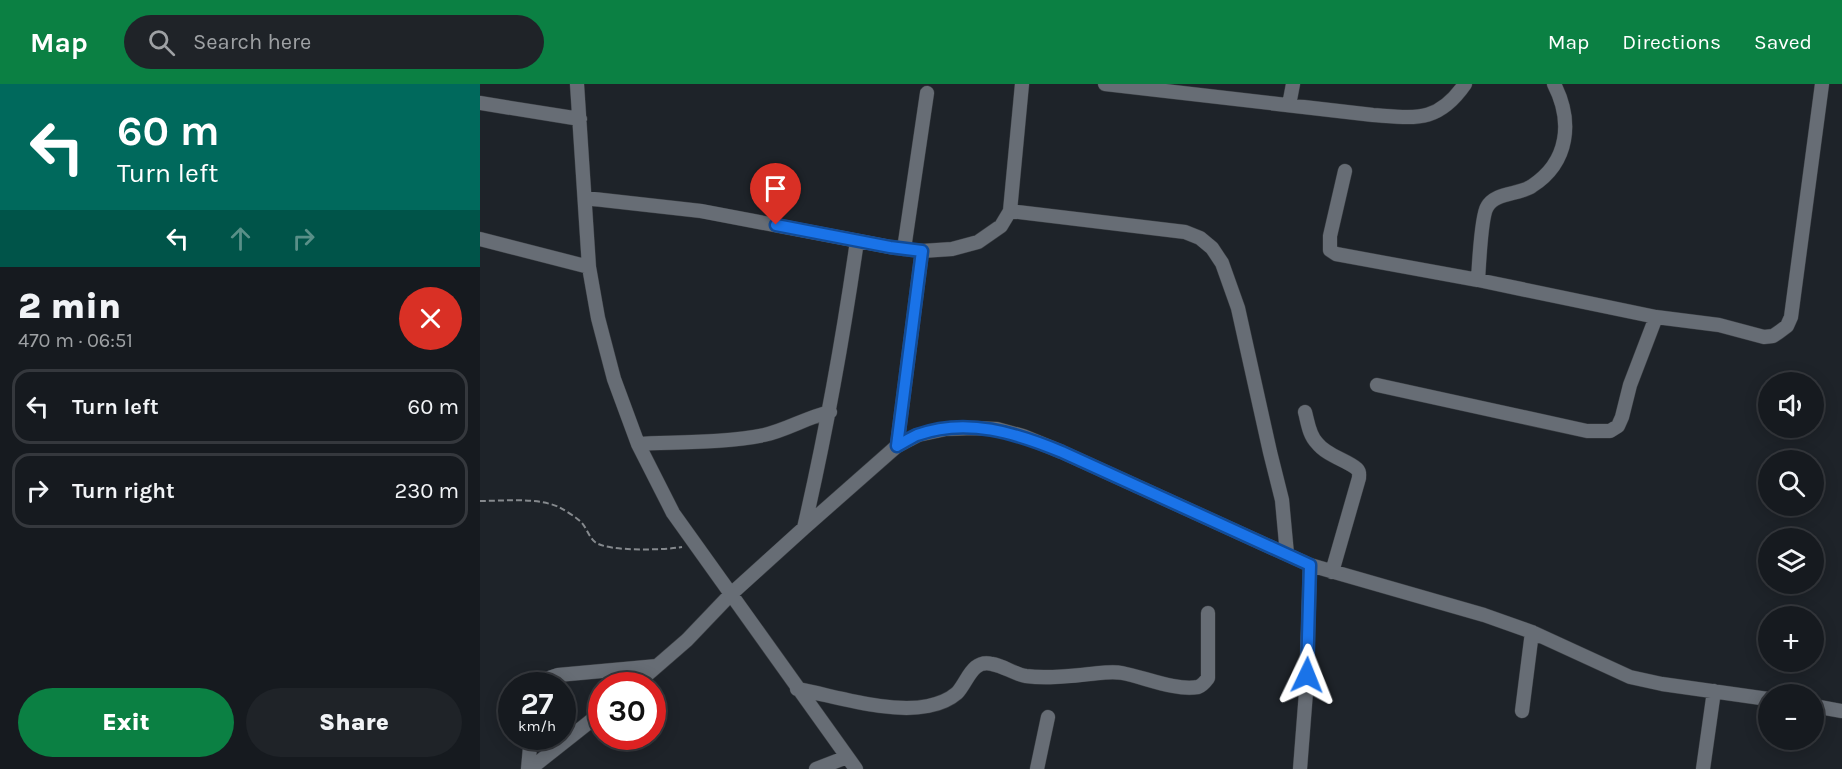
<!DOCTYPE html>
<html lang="en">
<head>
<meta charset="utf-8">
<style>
  :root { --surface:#161a1f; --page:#1f2328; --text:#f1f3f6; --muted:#9ea1a4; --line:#35383d; --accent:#0b8043 }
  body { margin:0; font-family:Karla,sans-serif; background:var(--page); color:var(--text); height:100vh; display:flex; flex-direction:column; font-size:22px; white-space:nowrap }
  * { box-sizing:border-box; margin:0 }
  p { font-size:20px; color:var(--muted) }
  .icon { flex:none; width:33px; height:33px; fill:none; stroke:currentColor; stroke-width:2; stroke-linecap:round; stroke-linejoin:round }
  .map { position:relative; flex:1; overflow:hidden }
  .drawer { display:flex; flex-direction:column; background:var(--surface); width:480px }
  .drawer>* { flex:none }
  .hud { background:#00695c; color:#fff; overflow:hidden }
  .fabs { position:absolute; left:1278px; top:288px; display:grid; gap:12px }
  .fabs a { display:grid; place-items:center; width:66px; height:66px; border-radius:50%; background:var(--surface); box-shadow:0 3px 15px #0003,0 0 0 2px var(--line); font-size:30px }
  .speed { position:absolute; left:18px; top:588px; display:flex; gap:12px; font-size:30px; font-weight:700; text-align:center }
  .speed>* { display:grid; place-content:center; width:78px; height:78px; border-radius:50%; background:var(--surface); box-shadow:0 3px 15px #0003,0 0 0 2px var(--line); line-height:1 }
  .speed small { font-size:15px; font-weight:400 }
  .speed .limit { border:9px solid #d22; background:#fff; color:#111 }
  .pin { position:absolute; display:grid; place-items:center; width:51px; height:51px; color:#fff; margin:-62px -26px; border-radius:50% 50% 50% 0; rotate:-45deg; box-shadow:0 0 6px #0007 }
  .pin .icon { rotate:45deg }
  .me { position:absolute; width:66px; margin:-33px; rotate:2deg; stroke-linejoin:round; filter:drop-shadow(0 0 4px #0008) }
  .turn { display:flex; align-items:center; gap:21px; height:126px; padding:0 18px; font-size:27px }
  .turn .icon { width:78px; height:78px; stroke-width:2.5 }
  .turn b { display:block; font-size:42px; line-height:51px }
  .lanes { display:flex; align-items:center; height:57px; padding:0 18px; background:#0003; justify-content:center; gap:30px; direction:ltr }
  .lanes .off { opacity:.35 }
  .round { display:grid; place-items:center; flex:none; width:63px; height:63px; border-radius:32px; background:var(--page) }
  .head { display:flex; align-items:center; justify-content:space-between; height:102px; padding:0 18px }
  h1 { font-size:36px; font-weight:800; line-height:45px }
  .button { display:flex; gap:12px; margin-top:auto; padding:12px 18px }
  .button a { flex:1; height:69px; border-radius:36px; background:var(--accent); color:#fff; font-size:24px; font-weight:800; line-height:69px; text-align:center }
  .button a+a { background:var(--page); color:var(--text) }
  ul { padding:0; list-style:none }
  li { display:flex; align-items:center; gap:18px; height:75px; margin:0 12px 9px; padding:0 6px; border:3px solid var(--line); border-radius:18px }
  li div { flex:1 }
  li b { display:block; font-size:22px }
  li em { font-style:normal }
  header { display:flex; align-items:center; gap:36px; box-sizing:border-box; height:84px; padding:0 30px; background:var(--accent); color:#fff }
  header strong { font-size:28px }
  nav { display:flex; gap:33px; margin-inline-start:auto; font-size:21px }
  .search { width:420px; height:54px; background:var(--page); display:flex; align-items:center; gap:15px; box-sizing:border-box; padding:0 21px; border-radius:33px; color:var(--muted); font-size:22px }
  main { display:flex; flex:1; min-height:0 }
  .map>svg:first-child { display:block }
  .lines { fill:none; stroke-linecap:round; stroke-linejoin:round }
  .minor-casing { stroke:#3a3e43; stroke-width:15 }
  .path { stroke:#85898d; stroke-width:2; stroke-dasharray:6 3; stroke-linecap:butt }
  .minor { stroke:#676d75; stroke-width:14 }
  .route-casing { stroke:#114b97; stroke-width:15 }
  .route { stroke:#1a73e8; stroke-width:10 }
</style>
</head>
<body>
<header>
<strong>Map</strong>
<div class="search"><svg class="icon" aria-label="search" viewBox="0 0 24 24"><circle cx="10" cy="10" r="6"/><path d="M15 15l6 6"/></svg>Search here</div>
<nav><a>Map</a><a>Directions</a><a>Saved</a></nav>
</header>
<main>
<section class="drawer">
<div class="hud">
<div class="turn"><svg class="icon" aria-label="left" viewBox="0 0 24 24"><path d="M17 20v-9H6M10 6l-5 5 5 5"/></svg><div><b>60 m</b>Turn left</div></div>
<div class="lanes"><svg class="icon" aria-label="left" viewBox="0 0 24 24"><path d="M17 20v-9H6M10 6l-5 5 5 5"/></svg><svg class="icon off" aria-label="ahead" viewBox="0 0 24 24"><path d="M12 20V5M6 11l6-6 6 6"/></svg><svg class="icon off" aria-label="right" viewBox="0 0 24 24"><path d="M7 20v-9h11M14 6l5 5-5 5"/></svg></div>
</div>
<div class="head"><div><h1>2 min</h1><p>470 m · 06:51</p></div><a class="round" style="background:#d93025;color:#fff"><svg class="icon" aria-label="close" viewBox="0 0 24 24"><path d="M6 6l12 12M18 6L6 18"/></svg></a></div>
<ul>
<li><svg class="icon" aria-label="left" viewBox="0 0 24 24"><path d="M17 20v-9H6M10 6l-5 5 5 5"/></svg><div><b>Turn left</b></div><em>60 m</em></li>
<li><svg class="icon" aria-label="right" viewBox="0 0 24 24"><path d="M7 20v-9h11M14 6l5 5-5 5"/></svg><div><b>Turn right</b></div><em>230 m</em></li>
</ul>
<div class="button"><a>Exit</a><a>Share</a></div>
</section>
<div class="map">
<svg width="1362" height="685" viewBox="0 0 1362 685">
  <rect width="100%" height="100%" fill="#1e2329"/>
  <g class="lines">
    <g class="minor-casing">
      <path id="minor" d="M97 0 109 183 118 234 134 295 158 360 193 429 376 685
        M542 0 530 127 705 148 720 154 732 164 742 179 758 224 790 368 802 416 807 470
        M625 0 893 31C936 34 958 39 985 0
        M0 19 100 35
        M809 21 813 0
        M865 87 850 152V166L856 170 998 196 1176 233 1239 241 1284 253 1293 252 1299 248 1307 242 1311 233 1342 0
        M105 114 221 127 410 163 442 167 472 165 498 158 521 142 530 127
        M0 155 109 183
        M424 165 447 9
        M998 196C999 181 1001 133 1007 123 1015 108 1039 111 1052 102 1089 78 1093 37 1074 0
        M897 301 1107 347H1130L1138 342 1142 333 1150 301 1176 233
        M825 328C828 339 829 351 837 359 847 372 867 376 877 385 880 388 879 390 879 394L852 488
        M158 360C197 358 246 359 284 351 307 346 327 333 350 328
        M417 362 442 167
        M324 444C346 349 363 254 377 157
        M60 602 69 594 78 591 177 582
        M154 602 207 556 250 511 324 444 417 362 438 351 466 345 493 344 517 345 543 352 582 368 830 481 1004 531 1052 548 1150 593 1182 600 1288 615
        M317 605C355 612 410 630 448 622 458 620 469 616 477 609 488 597 492 575 512 580 524 582 534 590 546 592 567 595 590 592 610 590 621 589 632 587 642 589 664 593 695 607 718 603 723 601 725 598 728 594V529
        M1334 622 1362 627
        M1042 627 1052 548
        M48 685 51 652
        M50 685 122 628
        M336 685 367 673
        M557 685 568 633
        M820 685 826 608 830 481
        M1223 685 1234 607"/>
    </g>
    <path class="path" d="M0 417C25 417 55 413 79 423 86 427 96 433 102 439 107 445 109 453 115 458 127 468 186 466 202 463"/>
    <use href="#minor" class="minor"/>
  </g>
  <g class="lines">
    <g class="route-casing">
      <path id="route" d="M296 141 410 163 442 167 417 362C423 359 430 354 437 351 487 333 536 349 582 368L830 481 827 591"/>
    </g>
    <use href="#route" class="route"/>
  </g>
</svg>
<div class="fabs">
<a><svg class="icon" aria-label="sound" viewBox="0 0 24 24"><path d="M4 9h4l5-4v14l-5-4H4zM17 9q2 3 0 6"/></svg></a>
<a><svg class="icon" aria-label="search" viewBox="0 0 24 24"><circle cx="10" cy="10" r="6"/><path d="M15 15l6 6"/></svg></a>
<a><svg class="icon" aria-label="layers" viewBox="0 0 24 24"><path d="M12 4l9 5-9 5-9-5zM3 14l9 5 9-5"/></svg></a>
<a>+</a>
<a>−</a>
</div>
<div class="speed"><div>27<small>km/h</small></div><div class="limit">30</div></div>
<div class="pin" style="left:296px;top:141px;background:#d93025"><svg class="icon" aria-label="arrive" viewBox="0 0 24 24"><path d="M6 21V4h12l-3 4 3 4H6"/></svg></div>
<svg class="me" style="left:827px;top:591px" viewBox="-20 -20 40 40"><path d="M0-17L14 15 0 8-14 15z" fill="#1a73e8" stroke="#fff" stroke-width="4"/></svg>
</div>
</main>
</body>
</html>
